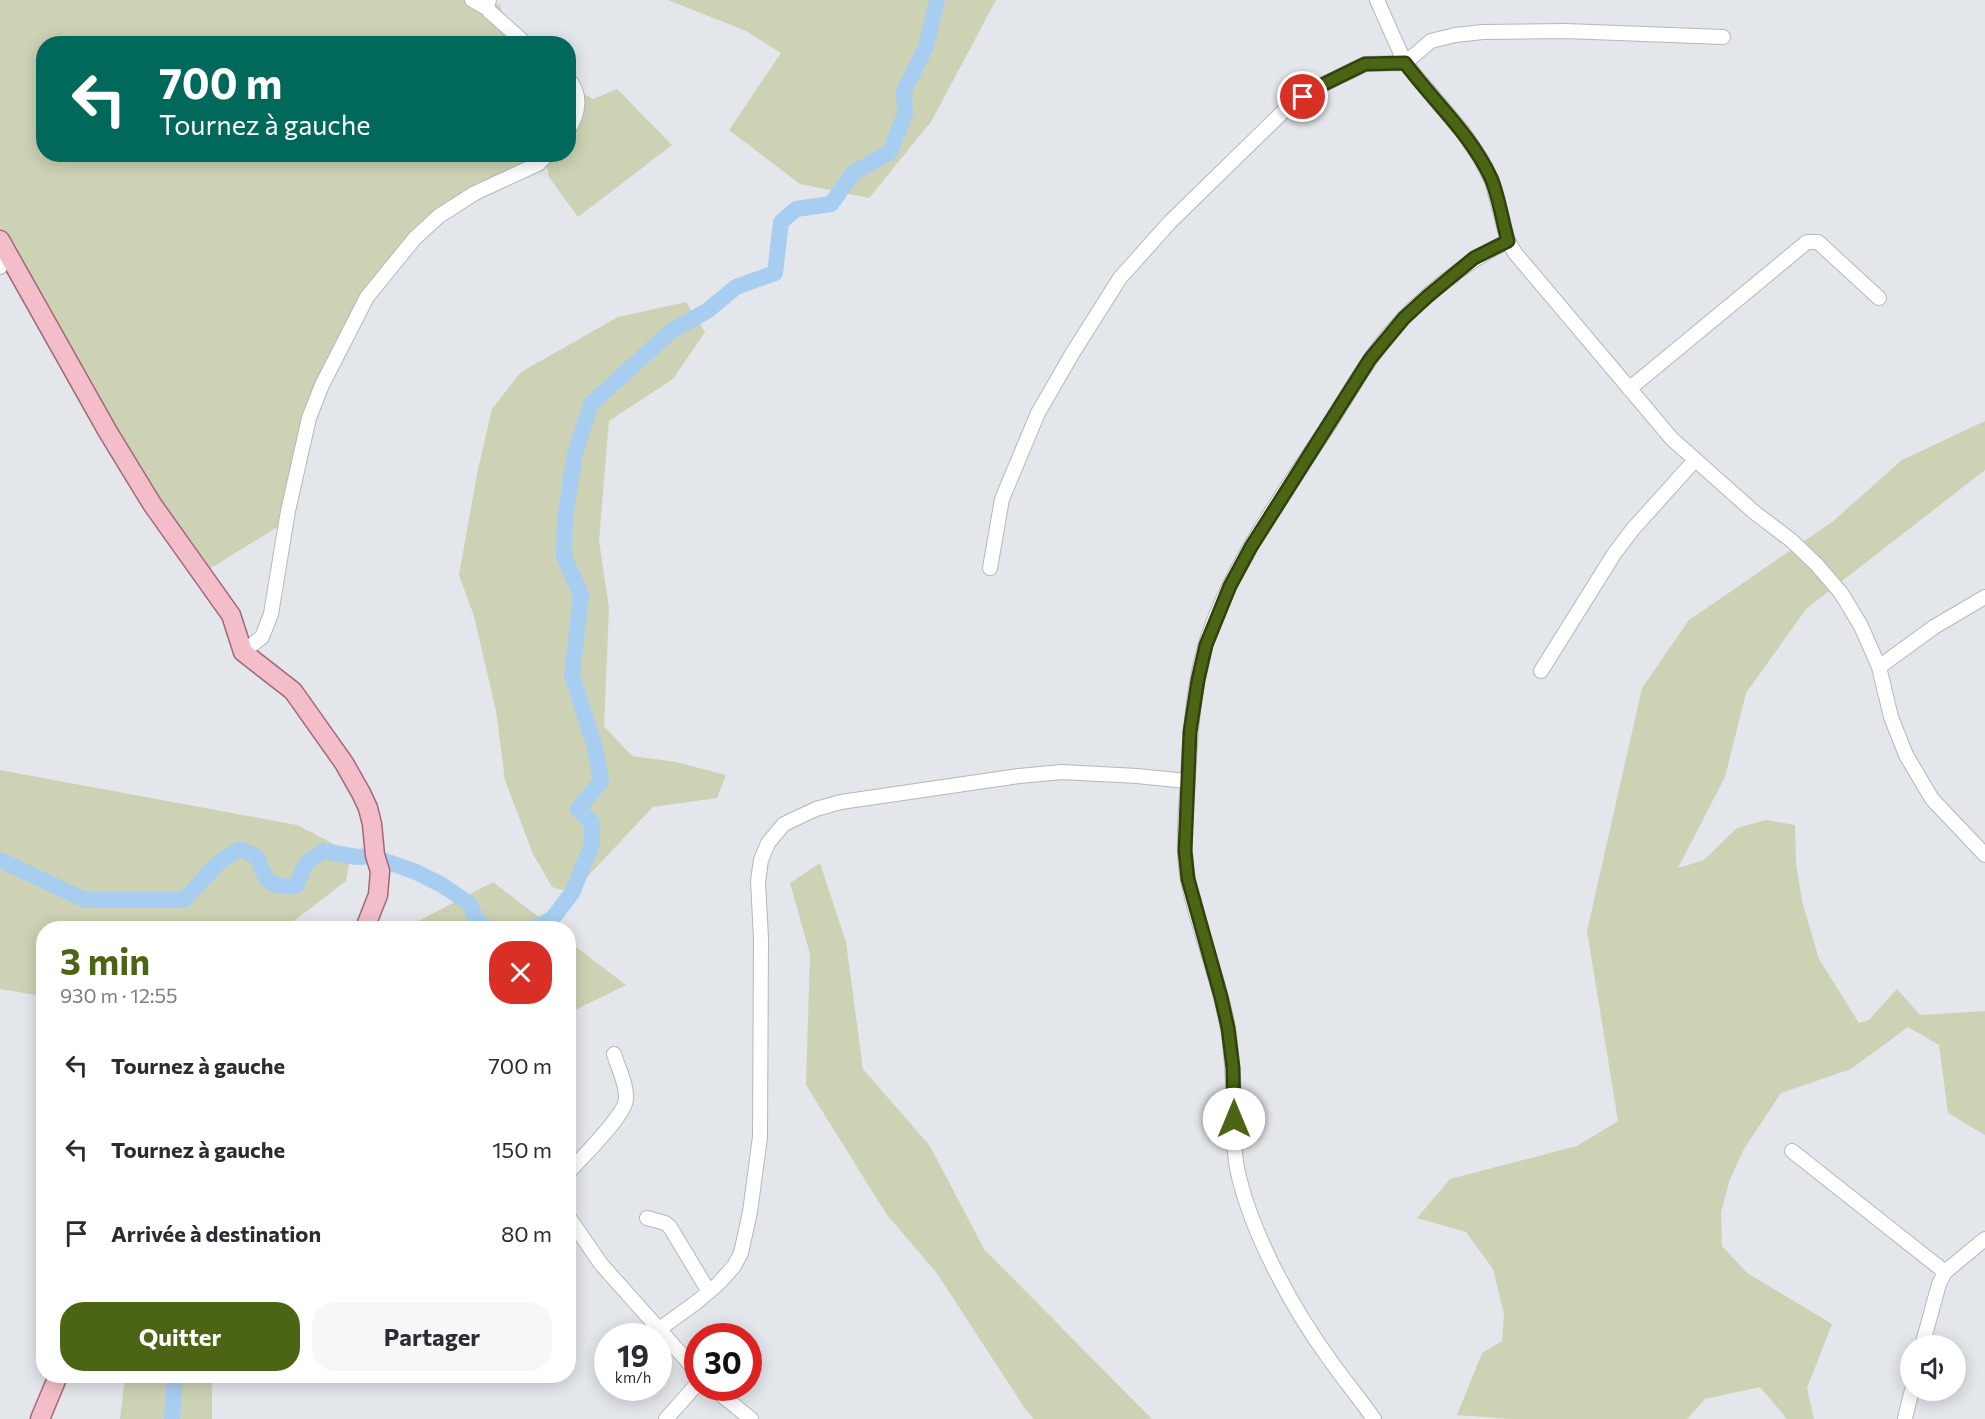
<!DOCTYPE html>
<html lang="fr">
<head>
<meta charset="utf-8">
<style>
  :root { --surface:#fff; --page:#f7f7f7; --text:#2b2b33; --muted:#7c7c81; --accent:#4c6514 }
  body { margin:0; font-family:Commissioner,sans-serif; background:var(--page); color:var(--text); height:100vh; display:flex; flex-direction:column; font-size:22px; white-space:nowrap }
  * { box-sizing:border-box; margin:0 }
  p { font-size:20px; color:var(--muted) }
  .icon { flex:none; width:33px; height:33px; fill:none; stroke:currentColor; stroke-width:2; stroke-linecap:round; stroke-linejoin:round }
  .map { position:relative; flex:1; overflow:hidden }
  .panel { position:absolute; left:36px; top:921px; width:540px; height:462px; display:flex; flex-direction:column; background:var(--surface); border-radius:24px; box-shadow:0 3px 15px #0003 }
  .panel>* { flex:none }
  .banner { position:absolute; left:36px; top:36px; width:540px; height:126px; border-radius:24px; box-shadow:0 3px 15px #0003; background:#00695c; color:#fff; overflow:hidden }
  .fabs { position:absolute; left:1900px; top:1335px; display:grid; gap:12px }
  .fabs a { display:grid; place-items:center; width:66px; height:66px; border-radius:50%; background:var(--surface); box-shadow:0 3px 15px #0003; font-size:30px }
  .speed { position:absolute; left:594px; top:1323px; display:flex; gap:12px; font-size:30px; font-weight:700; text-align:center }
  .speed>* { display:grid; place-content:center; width:78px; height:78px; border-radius:50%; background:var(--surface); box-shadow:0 3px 15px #0003; line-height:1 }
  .speed small { font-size:15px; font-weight:400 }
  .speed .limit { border:9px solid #d22; background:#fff; color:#111 }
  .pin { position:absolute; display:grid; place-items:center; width:51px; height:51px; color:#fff; margin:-26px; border:3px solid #fff; border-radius:50%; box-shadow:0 2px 6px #0007 }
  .me { position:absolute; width:66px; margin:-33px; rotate:0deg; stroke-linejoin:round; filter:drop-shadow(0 0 4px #0008) }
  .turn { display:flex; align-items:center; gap:21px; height:126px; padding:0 24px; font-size:27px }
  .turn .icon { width:78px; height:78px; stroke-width:2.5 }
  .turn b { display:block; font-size:42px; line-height:51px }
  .round { display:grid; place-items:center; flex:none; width:63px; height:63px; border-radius:24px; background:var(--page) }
  .overview { display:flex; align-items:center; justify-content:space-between; height:102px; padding:0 24px }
  h1 { font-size:36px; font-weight:700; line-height:45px; color:var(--accent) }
  .cta { display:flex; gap:12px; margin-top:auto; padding:12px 24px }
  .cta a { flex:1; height:69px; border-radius:24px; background:var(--accent); color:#fff; font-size:24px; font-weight:700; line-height:69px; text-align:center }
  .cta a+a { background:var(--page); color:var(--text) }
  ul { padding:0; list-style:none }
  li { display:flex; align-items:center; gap:18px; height:84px; padding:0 24px }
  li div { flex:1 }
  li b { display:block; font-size:22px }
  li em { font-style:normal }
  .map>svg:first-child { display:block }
  .green { fill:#ced2b4 }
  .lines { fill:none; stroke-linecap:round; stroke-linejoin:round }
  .river { stroke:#a7cef0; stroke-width:16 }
  .minor-casing { stroke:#b4b7bb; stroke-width:16 }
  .major-casing { stroke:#a16875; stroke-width:21 }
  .minor { stroke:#fff; stroke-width:14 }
  .major { stroke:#f3bec9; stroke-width:18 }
  .route-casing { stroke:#31420d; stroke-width:15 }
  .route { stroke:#4c6514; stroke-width:10 }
</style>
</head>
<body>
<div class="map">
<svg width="1985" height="1419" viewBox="0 0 1985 1419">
  <rect width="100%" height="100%" fill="#e3e6ea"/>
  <path class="green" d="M0 0H479L490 6 499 4 503 13 534 43 44 44V154H568L569 72 572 75 579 91 593 99 617 89 672 145 578 217 549 177 545 156 452 203 375 288 315 408 289 520 201 574 0 254Z
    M668 0H996L931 122 869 198 800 184 729 130 781 53 746 31Z
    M686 302 705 332 673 379 609 421 599 541 609 608 604 726 632 756 676 762 726 775 717 798 653 807 572 893 552 887 533 854 505 780 496 711 474 616 459 575 478 469 492 409 521 372 618 317Z
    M1985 421V470L1806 609 1746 693 1725 777 1678 868 1704 860 1737 828 1766 820 1795 825 1796 864 1802 901 1819 959 1859 1023 1869 1020 1897 989 1920 1015 1985 1011V1135L1948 1113 1939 1045 1908 1027 1851 1069 1781 1093 1744 1149 1730 1179 1721 1212 1722 1246 1747 1273 1832 1324 1807 1388 1814 1419H1787L1760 1387 1705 1399 1687 1419H1511L1457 1415 1482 1353 1502 1341 1504 1314 1493 1269 1466 1232 1417 1218 1450 1179 1577 1146 1618 1121 1587 931 1642 688 1689 620 1832 522 1902 460Z
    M0 770 297 825 351 853 346 881 290 924 289 928H44L43 996 0 989Z
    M820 863 846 942 863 1069 930 1146 984 1249 1152 1419H1034L1026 1410 936 1272 887 1215 806 1085 810 954 790 883Z
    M493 882 553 928H405Z
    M568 941 626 985 569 1013H568Z
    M125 1376H212V1419H120Z"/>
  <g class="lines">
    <path class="river" d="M0 860 85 900H184L219 862 240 849 257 857C266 881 268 888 296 886L306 863 323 851 357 857 371 856 416 872 442 885 470 904 477 922 490 928
      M534 928 552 919 572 893 592 844V823L578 809 601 781 595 747 572 676 581 595 564 556 565 517 575 453 591 404 671 331 707 311 736 287 775 273 781 222 796 209 831 204 853 173 890 152 905 114 904 91 926 47 937 0
      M172 1419 175 1376"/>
    <g class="minor-casing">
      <path id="minor" d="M472 0 488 9
        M489 0 487 4 489 11 526 44
        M1377 0 1405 63 1463 132 1481 159 1492 181 1508 241 1515 253 1672 439 1754 512 1792 541 1817 565 1841 593 1861 626 1879 667 1891 717 1906 755 1932 799 1985 855
        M568 79C582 93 579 114 568 130
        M0 267 3 246
        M1629 389 1807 242H1818L1879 298
        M990 568 1002 499 1038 413 1072 354 1120 278 1170 222 1288 107 1318 87 1365 64 1405 63 1431 41 1455 35 1483 32 1565 31 1723 37
        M243 652 262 637 271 614 288 511 309 418 322 385 367 297 415 238 439 216 475 193 538 164 548 154
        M1879 667 1934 627 1985 597
        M1541 671 1614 554 1633 529 1695 460
        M1792 1151 1945 1272
        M568 1173C581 1158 625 1116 626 1099 627 1084 618 1068 614 1054
        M568 1216 601 1264 698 1373
        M647 1218 665 1223 670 1227 709 1292
        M658 1330 698 1301 718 1284 734 1266 741 1253 750 1212 760 1137 761 938 758 881 761 860 768 843 784 824 816 809 841 802 1019 776 1062 772 1137 776 1187 781
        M1922 1346 1939 1284 1945 1272 1985 1239
        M713 1388 751 1419
        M1905 1418 1912 1390
        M666 1419 698 1383
        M1374 1419C1360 1399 1344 1380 1330 1360 1292 1308 1250 1231 1237 1168 1233 1146 1234 1124 1234 1102 1233 1077 1232 1053 1228 1028 1219 977 1198 930 1188 880 1182 847 1186 812 1188 779 1190 735 1193 690 1205 647 1227 572 1282 495 1325 431 1347 397 1366 361 1392 331 1423 295 1466 262 1508 241"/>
    </g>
    <g class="major-casing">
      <path id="major" d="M0 240 108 432 152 504 231 615 243 652 293 691 344 763 361 793 368 808 372 824 375 855 380 871 378 895 365 928
        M40 1419 58 1376"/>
    </g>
    <use href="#minor" class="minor"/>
    <use href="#major" class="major"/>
  </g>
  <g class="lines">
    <g class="route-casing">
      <path id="route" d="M1234 1119 1233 1068 1228 1028 1221 997 1188 879 1185 851 1190 732 1198 680 1206 645 1230 586 1251 547 1370 359 1404 318 1428 296 1474 258 1508 241C1502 220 1499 197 1491 178 1470 133 1434 102 1405 63L1365 64 1318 87 1303 97"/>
    </g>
    <use href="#route" class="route"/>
  </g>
</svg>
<div class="fabs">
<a><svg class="icon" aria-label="sound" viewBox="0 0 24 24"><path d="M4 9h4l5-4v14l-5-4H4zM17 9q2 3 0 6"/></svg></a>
</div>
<div class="speed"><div>19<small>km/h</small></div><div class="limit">30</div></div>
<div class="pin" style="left:1303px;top:97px;background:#d93025"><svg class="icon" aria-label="arrive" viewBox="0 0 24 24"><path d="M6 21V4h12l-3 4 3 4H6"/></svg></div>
<svg class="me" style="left:1234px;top:1119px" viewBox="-20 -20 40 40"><circle r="19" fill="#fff"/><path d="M0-13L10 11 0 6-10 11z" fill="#4c6514"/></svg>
<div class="banner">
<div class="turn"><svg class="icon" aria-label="left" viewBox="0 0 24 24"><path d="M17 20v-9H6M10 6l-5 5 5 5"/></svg><div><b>700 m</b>Tournez à gauche</div></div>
</div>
<section class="panel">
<div class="overview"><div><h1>3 min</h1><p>930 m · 12:55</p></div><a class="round" style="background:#d93025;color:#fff"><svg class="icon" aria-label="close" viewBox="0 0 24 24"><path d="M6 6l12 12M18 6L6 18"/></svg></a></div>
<ul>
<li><svg class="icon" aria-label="left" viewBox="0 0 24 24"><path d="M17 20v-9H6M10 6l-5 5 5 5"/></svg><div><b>Tournez à gauche</b></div><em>700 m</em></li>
<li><svg class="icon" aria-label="left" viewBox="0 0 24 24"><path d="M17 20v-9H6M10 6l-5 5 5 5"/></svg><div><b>Tournez à gauche</b></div><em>150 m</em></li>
<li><svg class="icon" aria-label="arrive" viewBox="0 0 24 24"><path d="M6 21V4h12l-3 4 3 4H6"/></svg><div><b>Arrivée à destination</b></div><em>80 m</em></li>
</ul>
<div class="cta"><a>Quitter</a><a>Partager</a></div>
</section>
</div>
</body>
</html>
